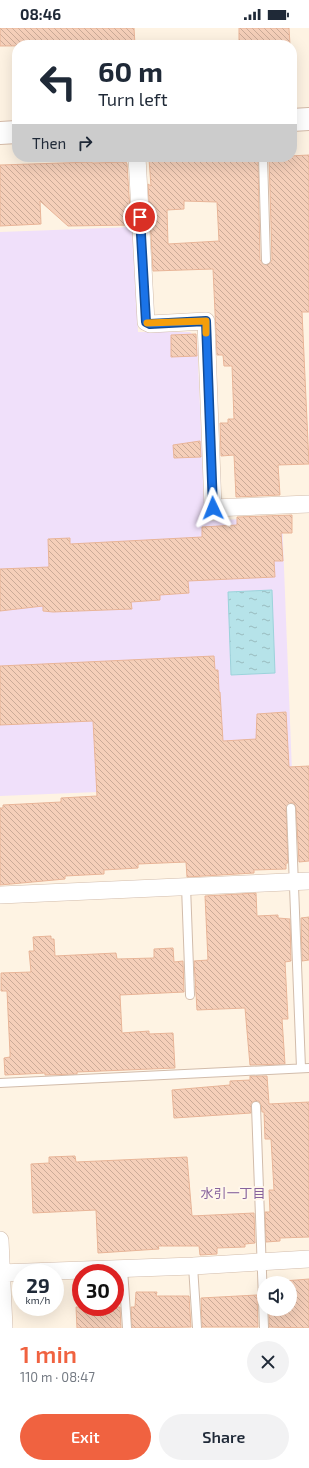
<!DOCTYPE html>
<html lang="en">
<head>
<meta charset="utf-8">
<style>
  :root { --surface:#fff; --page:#f2f2f3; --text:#1f2937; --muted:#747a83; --accent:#f06240 }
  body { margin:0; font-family:"Exo 2","Noto Sans JP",sans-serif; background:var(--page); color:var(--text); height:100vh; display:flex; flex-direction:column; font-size:15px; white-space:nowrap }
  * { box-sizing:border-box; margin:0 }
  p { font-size:13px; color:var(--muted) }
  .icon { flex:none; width:22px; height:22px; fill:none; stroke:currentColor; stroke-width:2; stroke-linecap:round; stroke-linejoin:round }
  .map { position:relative; height:1300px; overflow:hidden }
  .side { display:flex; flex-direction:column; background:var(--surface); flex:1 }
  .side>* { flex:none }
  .banner { position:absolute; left:12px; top:12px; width:285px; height:122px; border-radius:16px; box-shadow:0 4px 16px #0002; background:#fff; color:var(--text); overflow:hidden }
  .fabs { position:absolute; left:257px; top:1248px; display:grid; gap:8px }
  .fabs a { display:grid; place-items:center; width:40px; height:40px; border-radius:50%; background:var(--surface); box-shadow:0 4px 16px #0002; font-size:20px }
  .speed { position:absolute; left:12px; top:1236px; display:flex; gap:8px; font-size:20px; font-weight:700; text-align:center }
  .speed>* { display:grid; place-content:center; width:52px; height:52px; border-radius:50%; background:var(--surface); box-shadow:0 4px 16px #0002; line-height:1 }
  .speed small { font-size:10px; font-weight:400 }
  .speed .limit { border:6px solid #d22; background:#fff; color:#111 }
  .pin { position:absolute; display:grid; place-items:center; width:34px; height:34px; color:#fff; margin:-17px; border:2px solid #fff; border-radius:50%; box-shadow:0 1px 4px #0007 }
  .me { position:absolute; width:44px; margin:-22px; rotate:358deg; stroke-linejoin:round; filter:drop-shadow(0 0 3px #0008) }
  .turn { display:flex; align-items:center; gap:14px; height:84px; padding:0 20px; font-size:18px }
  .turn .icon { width:52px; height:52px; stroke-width:2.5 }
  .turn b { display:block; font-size:28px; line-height:34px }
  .then { display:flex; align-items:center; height:38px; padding:0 20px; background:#0003; gap:8px; font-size:15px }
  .round { display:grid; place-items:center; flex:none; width:42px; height:42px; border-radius:21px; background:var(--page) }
  .overview { display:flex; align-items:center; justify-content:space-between; height:68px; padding:0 20px }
  h1 { font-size:24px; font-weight:600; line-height:30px; color:var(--accent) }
  .cta { display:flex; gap:8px; margin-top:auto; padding:8px 20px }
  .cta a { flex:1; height:46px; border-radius:24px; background:var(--accent); color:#fff; font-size:16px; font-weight:600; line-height:46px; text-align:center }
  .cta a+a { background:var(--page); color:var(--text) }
  .status { display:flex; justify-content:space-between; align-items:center; height:28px; padding:0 20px; background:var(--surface); direction:ltr }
  .status svg { height:11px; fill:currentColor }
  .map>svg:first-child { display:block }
  .education { fill:#f0e0fa }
  .water { fill:url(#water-ripples); stroke:#9cd3db }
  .building { fill:url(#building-back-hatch); stroke:#e9b598; fill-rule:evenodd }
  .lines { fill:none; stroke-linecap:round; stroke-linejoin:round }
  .lane-casing { stroke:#d2bcab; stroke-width:10 }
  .street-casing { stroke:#d2bcab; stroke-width:18 }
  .secondary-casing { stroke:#d5bba9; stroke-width:24 }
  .lane { stroke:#fff; stroke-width:8 }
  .street { stroke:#fff; stroke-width:17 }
  .secondary { stroke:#fff; stroke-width:22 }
  .route-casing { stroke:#114b97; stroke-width:10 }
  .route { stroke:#1a73e8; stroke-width:7 }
  .slow { stroke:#f59e0b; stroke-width:7 }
  .labels { text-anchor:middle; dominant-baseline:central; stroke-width:3.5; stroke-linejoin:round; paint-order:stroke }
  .neighbourhood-label { font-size:13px; fill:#87629c; stroke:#fff7eb }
</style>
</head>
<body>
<div class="status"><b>08:46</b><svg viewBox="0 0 49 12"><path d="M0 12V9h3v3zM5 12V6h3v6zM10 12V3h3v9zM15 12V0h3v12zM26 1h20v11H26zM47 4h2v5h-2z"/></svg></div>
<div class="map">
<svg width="309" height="1300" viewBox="0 0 309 1300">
  <defs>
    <pattern id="water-ripples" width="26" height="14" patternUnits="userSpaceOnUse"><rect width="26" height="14" fill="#b6e3e9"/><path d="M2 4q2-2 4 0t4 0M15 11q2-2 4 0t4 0" fill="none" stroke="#99bbbf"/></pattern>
    <pattern id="building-back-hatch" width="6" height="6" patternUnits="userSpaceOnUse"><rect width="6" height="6" fill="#f5cfb9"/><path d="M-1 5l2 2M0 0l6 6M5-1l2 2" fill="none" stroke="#cbab98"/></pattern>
  </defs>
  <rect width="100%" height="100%" fill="#fef3e3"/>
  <path class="education" d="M134 199 138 304H190L197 311 205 493 282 489 292 744 98 764 0 768V204Z"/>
  <path class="water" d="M272 562 275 645 231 647 228 564Z"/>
  <path class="building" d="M0 0H134L135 17 0 18Z
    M239 0H289L290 17H239Z
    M309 127V284H302L309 436 278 437 280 467 236 469 234 427 221 428 220 395H228V391H234L232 338H224L223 327H217L213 241 153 243 148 156 151 158 149 131 202 129V132L258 130 260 232 266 237 269 236 272 232 269 129ZM184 173 217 174 219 213 168 216 167 182 184 181Z
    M92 134V135L126 134 127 136 131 197 68 198 40 173 41 196 0 198V137Z
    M196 306 197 328 171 329V307Z
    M200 413 201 429 174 430 173 417Z
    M292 487V505H281L283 533H274L275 549 188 553 189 565 160 567V572L131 574 132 581 53 584 43 583V578L0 583V541L49 539 48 511 70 510V516L202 509V499L237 497V489Z
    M214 628 215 642H218L219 664H220L223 713 256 711 257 686 286 684 289 739 309 738V833L299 834 296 780 294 775H290L286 780 288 835H286V841L254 842V845L187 849 186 834 138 836V840L104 842V846L65 848V851L0 857V780H3V777L61 774V770L97 768 93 693 0 697V638Z
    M256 865 257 888 278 887V890L290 891 291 933 285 934 288 991H282L285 1036 250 1037 245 980 197 982 194 933 208 932 205 868Z
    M309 889V932L302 933 301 890Z
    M51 908V911H54L55 928 116 925 117 931 154 930V921L173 920 174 934 183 933 184 964 120 967 122 1005 149 1003V1006L173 1005 175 1040 77 1044V1046L45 1047V1045L5 1047 4 1030 10 1029V1025L7 963H1V945L31 944 29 923H34L33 909Z
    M250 1048H267L269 1076 309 1074V1209L280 1210V1213L266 1214 265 1184H270L269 1162H274L271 1111H265L264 1084H262L261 1077 259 1073H255L251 1075V1085L174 1090 172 1062 230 1057V1053L250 1052Z
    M75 1128 76 1134 187 1129 192 1188 254 1185 255 1215 245 1216V1219L217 1220V1226L200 1227 199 1218H158L159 1221 98 1225 96 1182 33 1185 31 1136 49 1135V1129Z
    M309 1251V1300L269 1299V1281H290V1255H271V1254Z
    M136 1264H157L156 1268H189L191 1299 132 1300 131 1279H135Z
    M257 1267 258 1299H202L201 1270Z
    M76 1279H120L121 1300H77Z"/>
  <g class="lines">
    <g class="lane-casing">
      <path id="lane" d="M263 129 266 232
        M291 780 301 1040
        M186 858 190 967
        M0 1055 309 1040
        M256 1078 264 1300
        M193 1238 197 1300
        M123 1241 127 1300"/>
    </g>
    <g class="street-casing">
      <path id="street" d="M137 129 146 294 150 296 206 293 213 480 309 476
        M0 867 309 853
        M0 1212 4 1300
        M0 1245 193 1238 309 1231"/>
    </g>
    <g class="secondary-casing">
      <path id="secondary" d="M292 92 309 91
        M0 105 17 104"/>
    </g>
    <use href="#lane" class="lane"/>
    <use href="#street" class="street"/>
    <use href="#secondary" class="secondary"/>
  </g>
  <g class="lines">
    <g class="route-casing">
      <path id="route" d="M140 189 146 294 150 296 206 293 213 480"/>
    </g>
    <use href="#route" class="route"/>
    <path class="slow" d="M147 295 206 293V305"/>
  </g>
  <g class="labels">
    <g class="neighbourhood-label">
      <text x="233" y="1165">水引一丁目</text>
    </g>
  </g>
</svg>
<div class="fabs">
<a><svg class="icon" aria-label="sound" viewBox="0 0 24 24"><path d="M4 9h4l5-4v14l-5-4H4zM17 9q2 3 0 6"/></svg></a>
</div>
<div class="speed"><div>29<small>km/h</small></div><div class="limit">30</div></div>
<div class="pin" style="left:140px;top:189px;background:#d93025"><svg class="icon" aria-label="arrive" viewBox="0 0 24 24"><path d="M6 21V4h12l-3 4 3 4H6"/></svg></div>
<svg class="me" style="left:213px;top:480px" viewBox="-20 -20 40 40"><path d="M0-17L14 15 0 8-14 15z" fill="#1a73e8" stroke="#fff" stroke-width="4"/></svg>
<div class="banner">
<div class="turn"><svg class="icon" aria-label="left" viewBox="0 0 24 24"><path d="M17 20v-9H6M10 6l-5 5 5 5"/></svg><div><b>60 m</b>Turn left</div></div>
<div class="then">Then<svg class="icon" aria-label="right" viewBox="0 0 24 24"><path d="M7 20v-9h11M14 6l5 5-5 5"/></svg></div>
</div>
</div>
<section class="side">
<div class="overview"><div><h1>1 min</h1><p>110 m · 08:47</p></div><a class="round"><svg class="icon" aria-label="close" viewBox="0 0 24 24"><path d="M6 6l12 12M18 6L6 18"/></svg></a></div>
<div class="cta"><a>Exit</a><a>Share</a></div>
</section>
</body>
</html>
